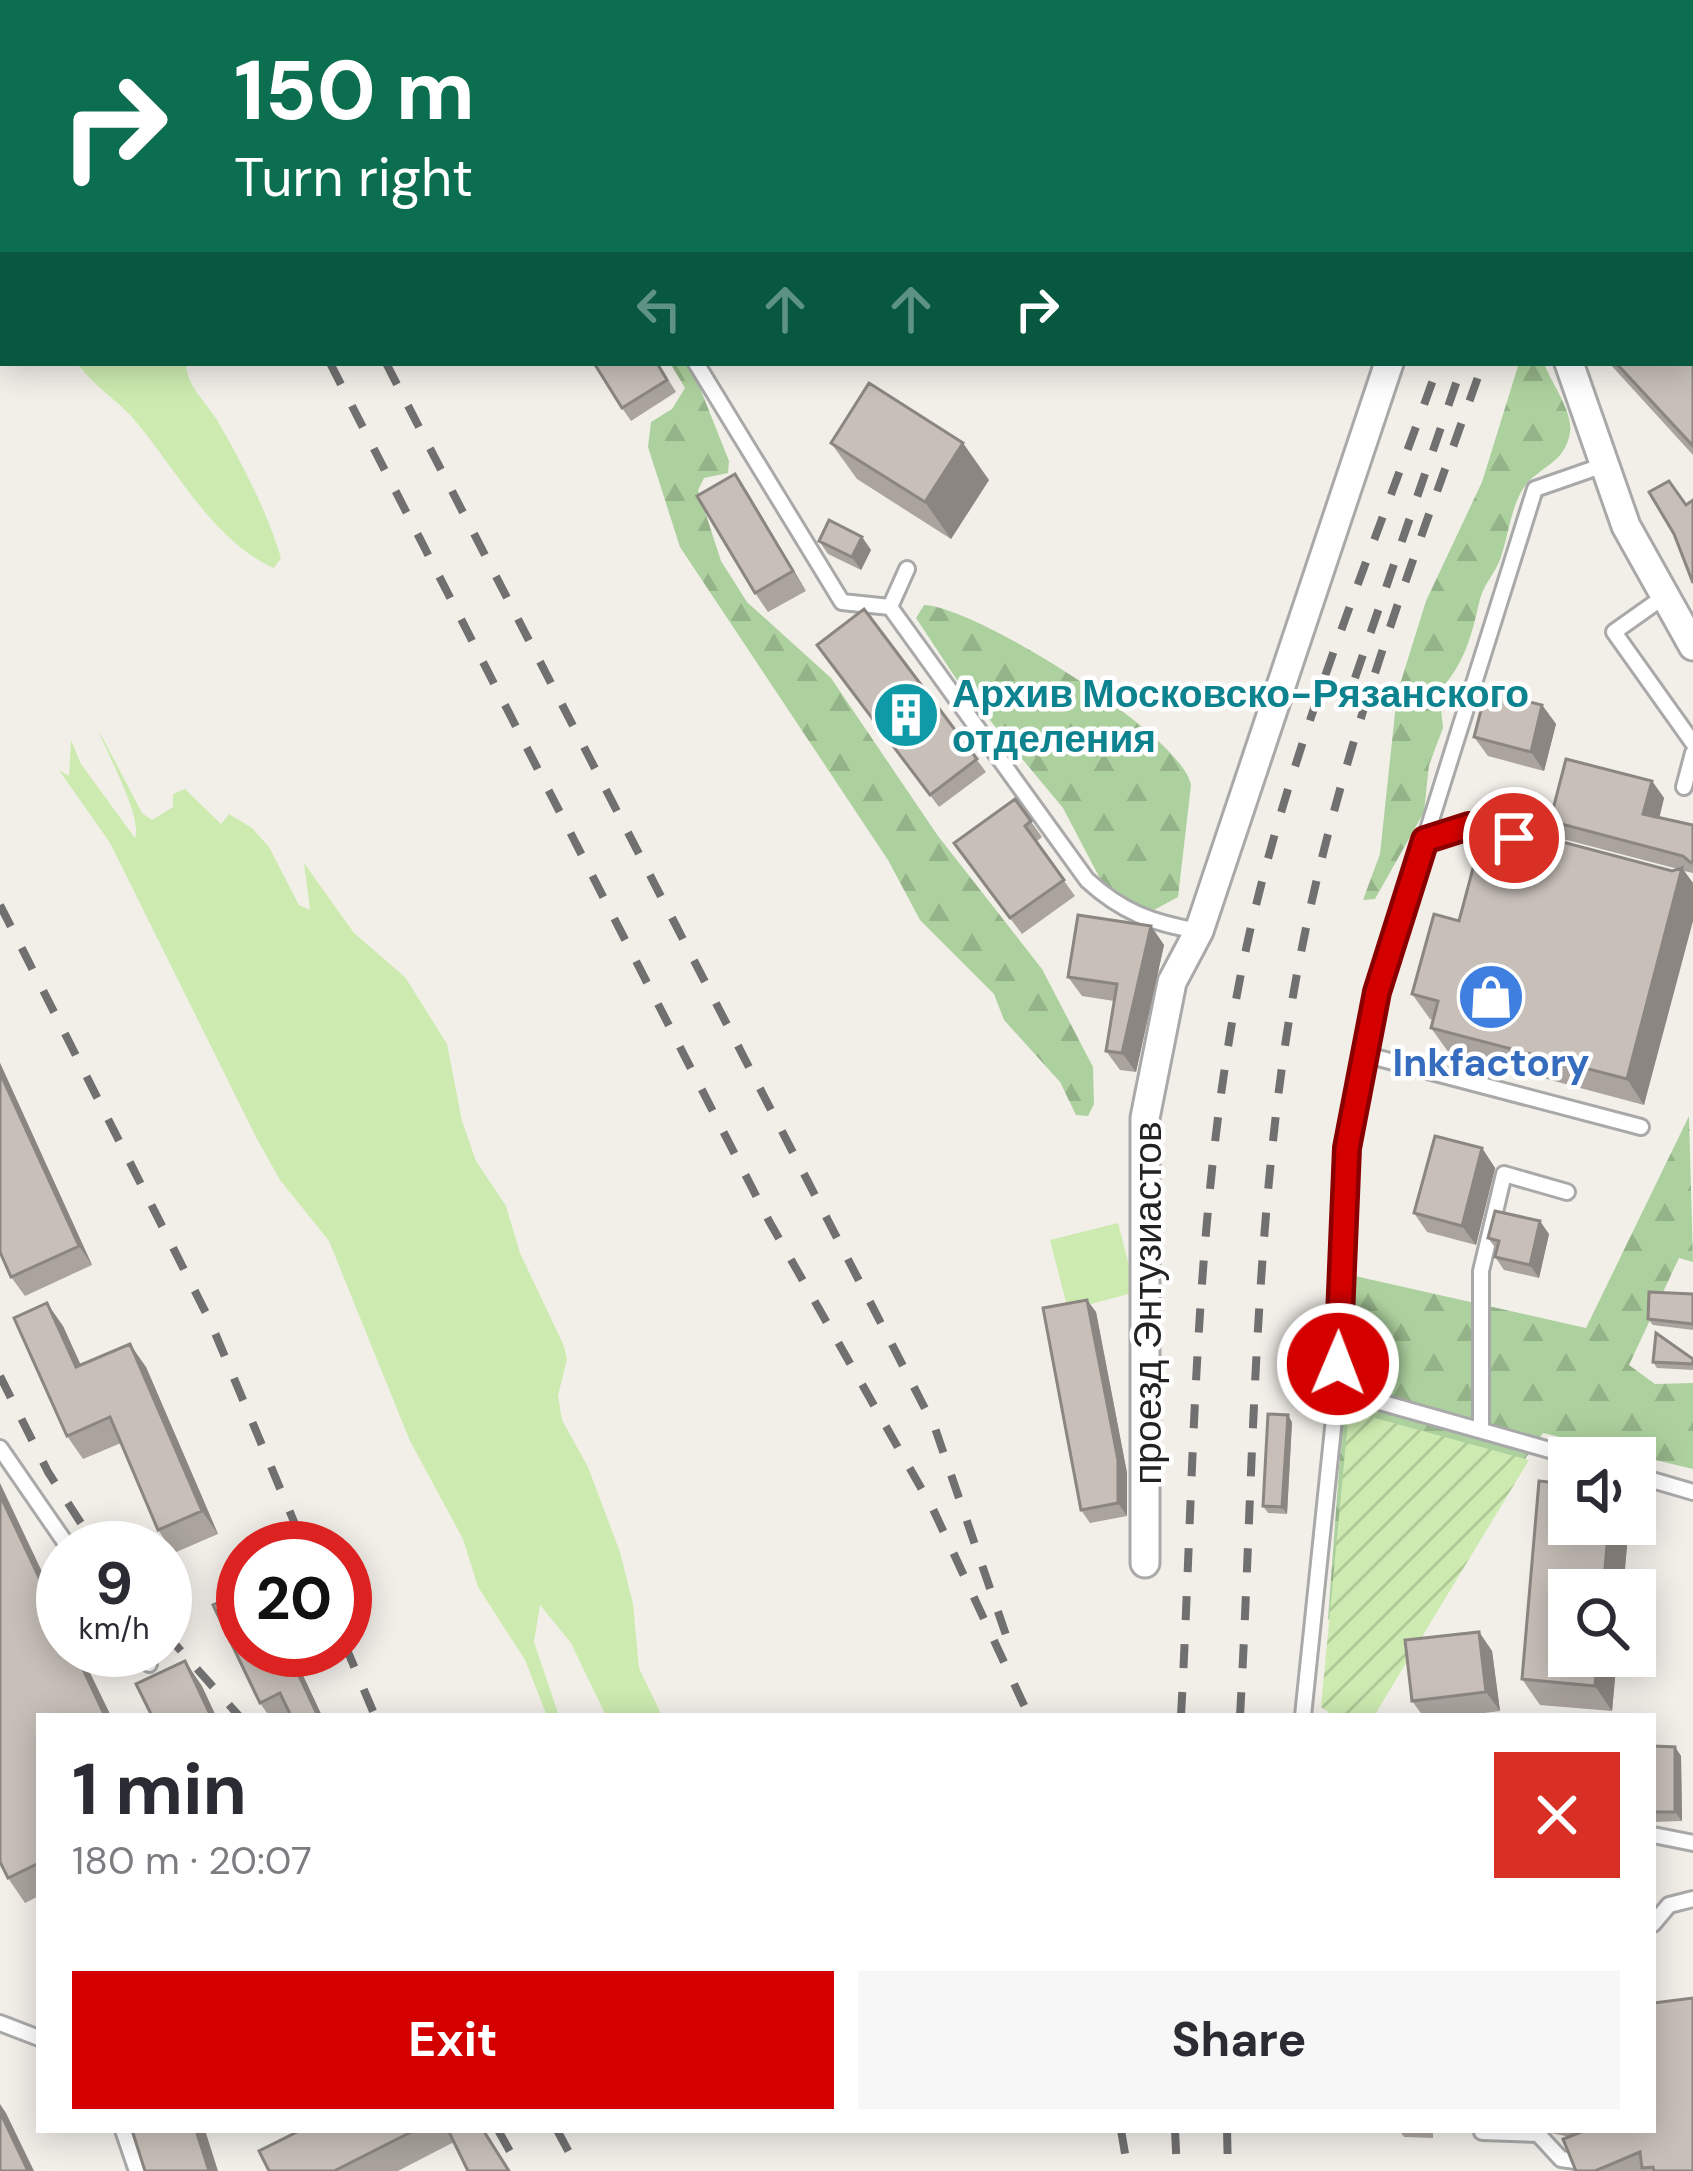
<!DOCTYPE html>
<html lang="en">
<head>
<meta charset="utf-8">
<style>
  :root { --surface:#fff; --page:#f7f7f7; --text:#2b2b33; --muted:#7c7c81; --accent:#d40000 }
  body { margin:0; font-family:"DM Sans",sans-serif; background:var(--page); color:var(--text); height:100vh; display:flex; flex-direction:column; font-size:45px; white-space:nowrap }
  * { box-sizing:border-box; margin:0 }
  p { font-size:39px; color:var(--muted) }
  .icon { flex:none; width:66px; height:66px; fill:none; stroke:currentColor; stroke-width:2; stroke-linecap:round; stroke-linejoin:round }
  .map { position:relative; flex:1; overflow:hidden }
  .details { position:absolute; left:36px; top:1713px; width:1620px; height:420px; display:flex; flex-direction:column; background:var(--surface); border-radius:0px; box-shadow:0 6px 30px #0003 }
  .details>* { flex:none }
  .guide { position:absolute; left:0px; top:0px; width:1695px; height:366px; box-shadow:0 6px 30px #0003; background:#0b6e4f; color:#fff; overflow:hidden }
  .tools { position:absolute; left:1548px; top:1437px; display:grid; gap:24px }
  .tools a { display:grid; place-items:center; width:108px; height:108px; border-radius:0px; background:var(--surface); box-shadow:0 6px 30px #0003; font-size:60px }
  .speed { position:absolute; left:36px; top:1521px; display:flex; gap:24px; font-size:60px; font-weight:700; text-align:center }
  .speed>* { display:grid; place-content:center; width:156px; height:156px; border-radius:50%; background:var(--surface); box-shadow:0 6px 30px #0003; line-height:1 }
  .speed small { font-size:30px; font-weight:400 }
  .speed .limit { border:18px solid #d22; background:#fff; color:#111 }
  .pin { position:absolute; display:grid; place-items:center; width:102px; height:102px; color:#fff; margin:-51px; border:6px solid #fff; border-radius:50%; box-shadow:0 3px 12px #0007 }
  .me { position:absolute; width:132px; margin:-66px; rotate:1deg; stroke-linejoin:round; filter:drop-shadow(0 0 9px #0008) }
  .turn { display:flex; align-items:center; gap:42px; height:252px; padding:0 36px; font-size:54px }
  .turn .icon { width:156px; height:156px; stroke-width:2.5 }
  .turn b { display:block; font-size:84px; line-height:102px }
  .lanes { display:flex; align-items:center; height:114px; padding:0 36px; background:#0003; justify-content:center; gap:60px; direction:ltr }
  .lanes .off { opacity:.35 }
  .round { display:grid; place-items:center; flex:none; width:126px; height:126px; border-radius:0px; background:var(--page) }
  .summary { display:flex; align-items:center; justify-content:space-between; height:204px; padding:0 36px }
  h1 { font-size:72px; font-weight:700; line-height:90px }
  .primary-button { display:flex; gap:24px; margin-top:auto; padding:24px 36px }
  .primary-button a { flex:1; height:138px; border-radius:0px; background:var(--accent); color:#fff; font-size:48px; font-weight:700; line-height:138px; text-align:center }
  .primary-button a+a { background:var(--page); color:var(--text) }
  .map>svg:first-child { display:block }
  .grass { fill:#cdebb0 }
  .forest { fill:url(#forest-firs) }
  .garden { fill:url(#garden-furrows) }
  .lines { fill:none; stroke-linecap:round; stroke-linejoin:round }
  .lane-casing { stroke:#a9a9a9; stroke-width:20 }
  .street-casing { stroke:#a9a9a9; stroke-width:33 }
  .lane { stroke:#fff; stroke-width:14 }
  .street { stroke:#fff; stroke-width:27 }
  .rail { stroke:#707070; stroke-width:8; stroke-dasharray:24 24; stroke-linecap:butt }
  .wall { fill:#aba49e }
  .shaded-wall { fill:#8b8681 }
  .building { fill:#c7bfb8; stroke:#8b8681; stroke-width:3 }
  .route-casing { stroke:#8a0000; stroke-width:30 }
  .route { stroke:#d40000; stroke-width:21 }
  .labels { text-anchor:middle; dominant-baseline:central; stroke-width:9; stroke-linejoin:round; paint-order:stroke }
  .culture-label { font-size:39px; font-weight:bold; fill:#0d838f; stroke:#fff; text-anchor:start }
  .shop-label { font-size:39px; font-weight:bold; fill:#366cbe; stroke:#fff }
  .street-label { font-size:39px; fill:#222; stroke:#fff }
</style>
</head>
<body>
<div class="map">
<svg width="1693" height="2171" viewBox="0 0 1693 2171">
  <defs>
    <pattern id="forest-firs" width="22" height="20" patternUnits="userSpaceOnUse" patternTransform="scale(3)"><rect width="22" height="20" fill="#add19e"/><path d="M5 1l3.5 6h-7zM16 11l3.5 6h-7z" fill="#95b388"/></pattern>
    <pattern id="garden-furrows" width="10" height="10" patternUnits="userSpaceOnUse" patternTransform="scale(3)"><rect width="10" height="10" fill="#cdebb0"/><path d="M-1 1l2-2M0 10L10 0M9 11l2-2" fill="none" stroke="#b0c997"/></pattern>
  </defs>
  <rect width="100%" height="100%" fill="#f2efe9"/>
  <path class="grass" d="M77 363H186C186 385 206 402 217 420 242 463 267 511 281 558L274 568C212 541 174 465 131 416 113 397 93 385 77 363Z
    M98 729 142 813 152 820 173 807V794L185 789 221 824 229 814 252 828 269 847 299 905 310 910 304 863 354 933 405 977 447 1044 462 1121 476 1161 506 1206 520 1253 564 1346 567 1359 558 1396 562 1420 588 1467 620 1552 633 1604 639 1668 662 1716H606L571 1643 540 1605 534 1642 559 1716H547L525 1660 478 1587 463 1539 410 1441 329 1241 280 1180 257 1139 110 843 59 770 69 776 71 740 81 764 135 838C143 818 107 754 98 729Z
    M1118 1223 1136 1292 1068 1310 1050 1240Z"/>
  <path class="forest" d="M670 363H690L729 461 728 473 704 478 698 490 721 561 747 602 831 678 938 836 1042 969 1093 1067 1094 1104 1088 1116 1076 1115 1060 1082 1004 1020 994 994 920 920 888 860 680 547 648 447 651 422 672 409 685 388Z
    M1519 363H1544C1551 383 1573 411 1570 432 1565 467 1534 466 1520 494 1510 514 1508 536 1501 557 1496 572 1484 584 1480 599 1472 634 1465 664 1439 691L1443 728 1429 765 1424 812 1375 899 1363 900 1380 854 1397 694 1426 601 1482 482Z
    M924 605C975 606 1183 736 1191 785L1178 897 1154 910 1128 907 1106 890 1063 808 959 683 916 618Z
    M1689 1116 1693 1262 1679 1258 1629 1365 1655 1384 1693 1383V1469L1543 1433 1467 1543 1339 1626 1328 1619 1343 1415 1346 1274 1586 1328Z"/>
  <path class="garden" d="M1349 1411 1529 1460 1374 1716H1334L1321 1707Z"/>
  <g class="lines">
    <g class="lane-casing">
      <path id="lane" d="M367 0 369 3
        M474 0 476 3
        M696 363 842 602 890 607 1087 880C1122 912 1152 923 1199 931
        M1662 598 1614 632 1693 743
        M890 607 907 569
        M1684 787 1693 753
        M1425 840 1469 826 1501 835
        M1363 1054 1641 1127
        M1481 1429V1271L1504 1174 1567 1192
        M0 1448 69 1548
        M1578 1458 1337 1390 1347 1148 1363 1054 1377 992 1535 489 1604 465
        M1635 1475 1693 1492
        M140 1650 149 1664
        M1303 1716 1337 1390
        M1653 1835 1693 1843
        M1653 1924 1669 1905 1693 1899
        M0 2023 39 2038
        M123 2130 137 2171
        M1482 2132 1538 2134 1561 2159 1590 2163"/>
    </g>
    <g class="street-casing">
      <path id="street" d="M1513 3 1514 0
        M1569 363 1626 526 1693 646
        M1145 1563V1118L1172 982 1199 931 1389 363"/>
    </g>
    <use href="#lane" class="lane"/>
    <use href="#street" class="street"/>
    <path class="rail" d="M125 0 126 3
      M181 0 183 3
      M1566 3 1567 0
      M1589 3 1591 0
      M1609 3 1610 0
      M330 363 769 1221 933 1509 1029 1716
      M386 363 935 1428 1006 1635
      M1355 678 1463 363
      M0 905 210 1321 305 1548
      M0 1376 48 1472 97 1548
      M165 1633 239 1716
      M345 1645 375 1716
      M1181 1716C1195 1461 1193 1199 1246 949 1289 749 1371 555 1439 363
      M1240 1716C1254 1471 1253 1202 1299 963 1338 757 1413 560 1483 363
      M498 2130 521 2171
      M557 2130 579 2171
      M1121 2130 1128 2171
      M1175 2130 1177 2171
      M1227 2130 1228 2171"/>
  </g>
  <path class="wall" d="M383 0H430L432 3H385Z
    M1068 0H1136L1140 3H1072Z
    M1692 271 1693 273V455L1609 363H1692Z
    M658 363 676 392 631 421 622 408Z
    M831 443 989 480 951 539 857 479Z
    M735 474 806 591 768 612 755 593Z
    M862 537 871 550 861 570 828 554 819 541Z
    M864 609 986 772 939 807 817 645Z
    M1542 705 1556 724 1544 771 1488 756 1474 737Z
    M1652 781 1664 798 1659 817 1693 825V873L1684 871 1693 883 1644 1105 1449 1053 1431 1028 1433 1020 1430 1019 1412 994 1459 921 1538 841 1672 871 1678 869 1563 839 1550 821Z
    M1015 799 1042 837 1036 842 1075 896 1022 934 954 843Z
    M1151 926 1164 945 1136 1072 1120 1070 1106 1051 1114 1001 1082 996 1068 977Z
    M0 1063 92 1265 25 1296 11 1277Z
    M1482 1148 1495 1168 1476 1245 1427 1232 1414 1213Z
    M1549 1234 1539 1278 1504 1270 1495 1257 1497 1250 1488 1238Z
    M1693 1294V1330L1653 1325 1648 1319Z
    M1087 1300 1096 1312 1127 1473V1516L1090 1523 1081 1510Z
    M63 1326 81 1365 146 1367 218 1534 174 1553 158 1530 121 1443 83 1459 67 1436Z
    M1693 1359V1370L1657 1368 1653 1362Z
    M1292 1422 1287 1514 1268 1513 1263 1506Z
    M1539 1481 1569 1484V1524H1629L1623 1590H1569V1656H1617L1612 1711 1540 1705 1522 1679Z
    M1479 1632 1492 1651 1500 1711 1461 1716H1423L1412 1701Z
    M243 1650H291L322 1716 289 1713 283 1716H269L260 1703Z
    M39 1716V1896L25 1903 8 1878Z
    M1653 1746 1675 1747 1681 1756 1682 1821 1653 1822Z
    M301 2130H484L454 2142 398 2171H269Z
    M1399 2130H1433V2138L1404 2137Z
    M1547 2130H1653L1693 2171H1576L1570 2137 1551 2133Z"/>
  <path class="shaded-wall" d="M1397 0H1424L1423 3H1397Z
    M1693 191V257L1692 255Z
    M963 443 989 480 951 539 925 502Z
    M735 474 748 493 806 591 793 571Z
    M862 537 871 550 861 570 852 557Z
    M1542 705 1556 724 1544 771 1531 752Z
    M1652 781 1664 798 1656 832 1643 814Z
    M1682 868 1693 883V921L1644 1105 1627 1079Z
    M1151 926 1164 945 1136 1072 1122 1053Z
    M0 1063 92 1265 79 1246 0 1073Z
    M1482 1148 1495 1168 1476 1245 1462 1226Z
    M1540 1221 1549 1234 1539 1278 1530 1265Z
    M1087 1300 1096 1312 1127 1473V1516L1118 1503Z
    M47 1303 63 1326 92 1391 76 1367Z
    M130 1344 146 1367 218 1534 202 1511Z
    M1288 1415 1292 1422 1287 1514 1282 1507Z
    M0 1483 63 1616V1628L0 1495Z
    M1609 1524H1629L1623 1590H1603Z
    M1479 1632 1492 1651 1500 1711 1486 1692Z
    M74 1650H79L111 1716H105Z
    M287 1650H291L322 1716H318Z
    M1597 1656H1617L1612 1711 1595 1686Z
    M185 1661 202 1686 216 1716H211Z
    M1675 1747 1681 1756 1682 1821 1675 1812Z
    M0 2104 6 2113 34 2171H28L0 2112Z
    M196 2130H205L218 2171H209Z"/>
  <path class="building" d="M383 0H403L399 3H385Z
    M1085 0H1136L1140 3H1089Z
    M1330 0H1397V3H1329Z
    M1692 323 1693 324V446L1616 363H1692Z
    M594 363H657L667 380 622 408Z
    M869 383 963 443 925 502 831 443Z
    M735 474 793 571 755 593 697 496Z
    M1669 481 1686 505 1693 500V583L1674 534 1649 492Z
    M829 520 862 537 852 557 819 541Z
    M864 609 977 759 930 795 817 645Z
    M1486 691 1542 705 1531 752 1474 737Z
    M1566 759 1652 781 1643 814 1693 825V861L1691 863 1683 856 1550 821Z
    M1015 799 1031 821 1025 826 1064 880 1010 918 954 843Z
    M1484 827 1538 841 1540 836 1672 871 1682 868 1627 1079 1431 1028 1438 1001 1412 994 1434 914 1459 921Z
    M1078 915 1151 926 1122 1053 1106 1051 1117 984 1068 977Z
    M0 1073 79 1246 11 1277 0 1252Z
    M1435 1136 1482 1148 1462 1226 1414 1213Z
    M1495 1211 1540 1221 1530 1265 1495 1257 1499 1241 1488 1238Z
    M1649 1292 1693 1294V1324L1648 1319Z
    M1087 1300 1118 1460V1503L1081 1510 1043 1308Z
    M47 1303 76 1367 130 1344 202 1511 158 1530 110 1417 67 1436 14 1318Z
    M1656 1333 1693 1359V1364L1653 1362Z
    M1268 1414 1288 1415 1282 1507 1263 1506Z
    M1539 1481 1569 1484V1524H1609L1603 1590H1569V1656H1597L1595 1686 1522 1679Z
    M0 1495 63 1628V1650H74L105 1716H39V1863L8 1878 0 1862Z
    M243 1591V1650H287L318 1716H291L280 1693 260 1703 213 1605Z
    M1479 1632 1486 1692 1412 1701 1405 1640Z
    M185 1661 211 1716H152L136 1684Z
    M1653 1746 1675 1747V1812H1653Z
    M1693 1998V2171H1654L1653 2167 1642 2168 1640 2152 1595 2171H1576L1563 2139 1586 2130H1653V2003Z
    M0 2112 28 2171H0Z
    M132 2130H196L209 2171H145Z
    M301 2130H415L334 2171H269L259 2151Z
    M448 2130H483L509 2171H468Z"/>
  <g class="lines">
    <g class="route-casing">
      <path id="route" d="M1338 1364 1347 1148 1377 992 1425 840 1469 826 1514 838"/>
    </g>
    <use href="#route" class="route"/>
  </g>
  <defs>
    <g id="building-disc" transform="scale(3.45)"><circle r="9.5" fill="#0f9aa8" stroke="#fff"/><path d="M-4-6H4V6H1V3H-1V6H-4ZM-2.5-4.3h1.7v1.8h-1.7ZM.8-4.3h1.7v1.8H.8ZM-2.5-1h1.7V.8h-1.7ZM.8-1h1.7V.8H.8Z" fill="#fff"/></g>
    <g id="shop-disc" transform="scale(3.45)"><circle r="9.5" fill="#3f7fe0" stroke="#fff"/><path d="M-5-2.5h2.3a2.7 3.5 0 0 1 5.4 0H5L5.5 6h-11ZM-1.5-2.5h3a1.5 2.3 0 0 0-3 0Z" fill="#fff"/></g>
  </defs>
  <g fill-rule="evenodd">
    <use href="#building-disc" x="906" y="715"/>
    <use href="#shop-disc" x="1491" y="997"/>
  </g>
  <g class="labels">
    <g class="culture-label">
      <text x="952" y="693">Архив Московско-Рязанского<tspan x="952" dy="45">отделения</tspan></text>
    </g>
    <g class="shop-label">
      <text x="1491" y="1062">Inkfactory</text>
    </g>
    <g class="street-label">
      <text transform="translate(1147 1303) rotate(-90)">проезд Энтузиастов</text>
    </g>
  </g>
</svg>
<div class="tools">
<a><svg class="icon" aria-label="sound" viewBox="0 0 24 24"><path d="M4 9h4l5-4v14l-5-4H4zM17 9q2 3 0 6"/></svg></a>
<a><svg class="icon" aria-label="search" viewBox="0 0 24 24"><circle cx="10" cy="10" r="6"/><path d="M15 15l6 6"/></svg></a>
</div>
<div class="speed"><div>9<small>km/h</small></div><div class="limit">20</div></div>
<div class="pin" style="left:1514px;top:838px;background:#d93025"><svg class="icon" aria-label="arrive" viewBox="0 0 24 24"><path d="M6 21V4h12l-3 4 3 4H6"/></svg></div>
<svg class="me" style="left:1338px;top:1364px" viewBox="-20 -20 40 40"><circle r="17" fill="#d40000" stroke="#fff" stroke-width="3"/><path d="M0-11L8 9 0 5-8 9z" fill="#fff"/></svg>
<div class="guide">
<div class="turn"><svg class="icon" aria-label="right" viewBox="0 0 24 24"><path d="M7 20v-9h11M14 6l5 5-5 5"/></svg><div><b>150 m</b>Turn right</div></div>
<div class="lanes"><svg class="icon off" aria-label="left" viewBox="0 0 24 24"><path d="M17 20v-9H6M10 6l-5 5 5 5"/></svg><svg class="icon off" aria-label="ahead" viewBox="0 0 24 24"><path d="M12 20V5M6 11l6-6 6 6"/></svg><svg class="icon off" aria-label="ahead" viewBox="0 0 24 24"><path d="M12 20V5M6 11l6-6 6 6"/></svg><svg class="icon" aria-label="right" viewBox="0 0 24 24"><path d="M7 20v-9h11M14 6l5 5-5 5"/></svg></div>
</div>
<section class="details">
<div class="summary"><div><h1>1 min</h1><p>180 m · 20:07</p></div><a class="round" style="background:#d93025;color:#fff"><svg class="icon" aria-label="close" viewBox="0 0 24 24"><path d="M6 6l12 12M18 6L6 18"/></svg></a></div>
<div class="primary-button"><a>Exit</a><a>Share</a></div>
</section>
</div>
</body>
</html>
